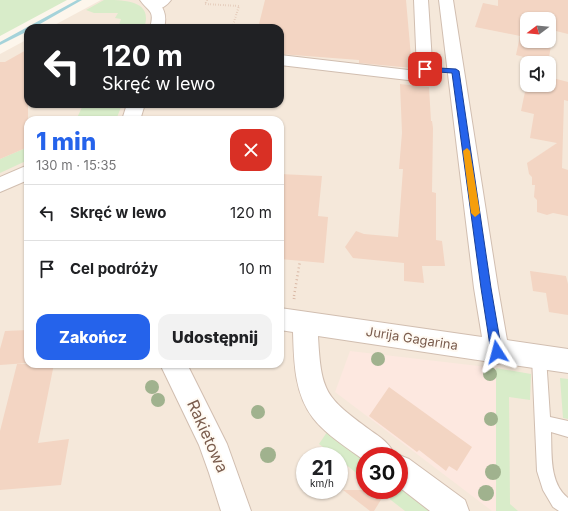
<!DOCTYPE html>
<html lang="pl">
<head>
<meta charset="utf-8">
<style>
  :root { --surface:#fff; --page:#f2f2f2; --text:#202124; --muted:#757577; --line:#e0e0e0; --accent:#2563eb }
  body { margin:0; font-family:Inter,sans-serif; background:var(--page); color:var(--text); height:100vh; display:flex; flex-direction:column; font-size:15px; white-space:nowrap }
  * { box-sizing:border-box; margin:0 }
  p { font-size:13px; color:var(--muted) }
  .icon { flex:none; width:22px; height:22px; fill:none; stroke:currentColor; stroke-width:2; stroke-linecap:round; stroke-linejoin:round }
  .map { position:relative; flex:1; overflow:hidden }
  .details { position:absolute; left:24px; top:116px; width:260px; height:252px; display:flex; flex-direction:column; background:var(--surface); border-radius:12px; box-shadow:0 1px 3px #0004 }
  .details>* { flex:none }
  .top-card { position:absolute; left:24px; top:24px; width:260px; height:84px; border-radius:12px; box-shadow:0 1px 3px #0004; background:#202124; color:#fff; overflow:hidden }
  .needle { width:26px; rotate:254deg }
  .tools { position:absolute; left:520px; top:12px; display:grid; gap:8px }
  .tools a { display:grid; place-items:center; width:36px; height:36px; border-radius:8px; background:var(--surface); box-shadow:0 1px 3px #0004; font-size:20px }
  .speed { position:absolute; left:296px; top:447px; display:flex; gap:8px; font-size:20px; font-weight:700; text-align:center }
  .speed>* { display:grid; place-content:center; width:52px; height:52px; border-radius:50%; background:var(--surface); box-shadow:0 1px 3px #0004; line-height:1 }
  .speed small { font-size:10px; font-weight:400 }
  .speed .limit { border:6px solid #d22; background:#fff; color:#111 }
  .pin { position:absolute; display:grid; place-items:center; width:34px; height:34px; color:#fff; margin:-17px; border-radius:8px; box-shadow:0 2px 6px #0006 }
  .me { position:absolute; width:44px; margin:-22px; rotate:351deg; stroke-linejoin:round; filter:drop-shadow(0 0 3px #0008) }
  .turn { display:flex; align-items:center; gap:14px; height:84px; padding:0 12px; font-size:18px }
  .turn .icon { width:52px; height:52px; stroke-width:2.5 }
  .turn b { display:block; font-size:28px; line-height:34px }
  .round { display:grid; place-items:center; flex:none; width:42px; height:42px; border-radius:12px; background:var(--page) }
  .headline { display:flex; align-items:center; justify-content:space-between; height:68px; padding:0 12px }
  h1 { font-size:24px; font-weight:800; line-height:30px; color:var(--accent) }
  .button { display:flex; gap:8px; margin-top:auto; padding:8px 12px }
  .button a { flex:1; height:46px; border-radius:12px; background:var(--accent); color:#fff; font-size:16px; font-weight:800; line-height:46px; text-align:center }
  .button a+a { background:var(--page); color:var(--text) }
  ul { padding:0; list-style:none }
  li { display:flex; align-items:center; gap:12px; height:56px; padding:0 12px; border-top:1px solid var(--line) }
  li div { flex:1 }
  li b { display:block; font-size:15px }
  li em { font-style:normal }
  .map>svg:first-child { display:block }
  .residential { fill:#f5e8da; fill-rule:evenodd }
  .commercial { fill:#fde8e0 }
  .green { fill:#d8ecc9 }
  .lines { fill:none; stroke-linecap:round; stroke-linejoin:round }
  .stream { fill:#a5d3da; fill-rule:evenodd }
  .building { fill:#f3d5c3; fill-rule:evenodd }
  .service-casing { stroke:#d1beb0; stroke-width:2 }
  .minor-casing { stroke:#d1beb0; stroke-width:2 }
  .tertiary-casing { stroke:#d1beb0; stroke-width:2 }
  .path-far2 { stroke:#d9b8a5; stroke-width:2; stroke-dasharray:0.5 2; stroke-linecap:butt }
  .path-far1 { stroke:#d9b8a5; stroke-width:2.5; stroke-dasharray:1 3; stroke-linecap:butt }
  .path { stroke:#d9b8a5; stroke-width:3; stroke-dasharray:1 3.5; stroke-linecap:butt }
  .service { fill:#fff; fill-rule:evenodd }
  .minor { fill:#fff; fill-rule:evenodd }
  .tertiary { fill:#fff; fill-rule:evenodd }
  .tree { fill:#a0b28e }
  .route { fill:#2563eb; stroke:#184099 }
  .slow { fill:#f59e0b }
  .labels { text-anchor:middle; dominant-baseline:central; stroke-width:4; stroke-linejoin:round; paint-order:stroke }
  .street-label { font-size:13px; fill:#7a5c4d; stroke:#fffaf3 }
  .near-street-label { font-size:16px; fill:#7a5c4d; stroke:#fffaf3 }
</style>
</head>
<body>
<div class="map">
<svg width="568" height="511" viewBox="0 0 568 511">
  <rect width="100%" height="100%" fill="#fdf6ec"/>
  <path class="residential" d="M101 0H568V511H0V54L28 39V104H280V28H49ZM527 19H549V41H527ZM527 63H549V85H527ZM28 120H280V364H28ZM305 456H339V490H305ZM365 456H399V490H365Z"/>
  <path class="commercial" d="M350 351 496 368V511H492L335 392Z"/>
  <path class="green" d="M0 0H67L0 36Z
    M104 0C124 0 154 0 144 28H118L121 19 115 18 118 13H94L86 10Z
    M83 105 121 107 116 120H76Z
    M28 147V160L0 173V159Z
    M496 368 531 374 530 400 509 397 510 504 518 511H496Z
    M560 378 568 379V419L563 418Z
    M327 432 365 460V480L339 459V456H335L319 444Z
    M399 486 433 511H405L378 490H399Z"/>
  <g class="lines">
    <path class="stream" d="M77 0H82L33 28H28V31L0 45V42Z"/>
  </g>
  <path class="building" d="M265 0H406L412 68 359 63V60L280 54V28H258Z
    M498 0H568V34L556 31 554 41 552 40 548 63H531L532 59 516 55 520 36 475 27 483 3 498 6ZM527 19H549V41H527Z
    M28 49V147L0 159V62H5Z
    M549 77 568 82V101L564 100 562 168 568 170V216L553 213 547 215 537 212V200L534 197 535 185H532V177L529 174 527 163 557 143 530 138 534 114 521 111 527 82V85H549Z
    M400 84 429 87 431 121H432L433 128 432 192 436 193V240L442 241 445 266H422L424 283 404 281V263L353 258 345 247 356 231 364 234 398 237 403 169H399L402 133Z
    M280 174 322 176 318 216 328 217 324 263 280 259V230L283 209H280Z
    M530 271 566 276 568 284V315L549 312 546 293 533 291Z
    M28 330V363L0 365V349L5 331Z
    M17 364H54L38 443 69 439 61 485 0 490V431Z
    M389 387 472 447 457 471 449 466 446 471 419 450 417 452 369 416Z
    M343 490H387L374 511H370Z"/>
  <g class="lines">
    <g class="service-casing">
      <path id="service" d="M539 350 544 352 546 357 550 417 568 421V437L551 432C552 454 549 483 568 498V511H559L553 507 543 490 537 471 532 357 534 352Z"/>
    </g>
    <g class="minor-casing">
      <path id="minor" d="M155 0H171C166 7 158 11 150 9L148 6Z
        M414 0H428L433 77 431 81 425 82 280 65V55L417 71Z
        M439 0H453L498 288 507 340 568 349V373L500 363 497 364 491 362 318 336C321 392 325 397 370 430 381 438 390 443 395 456H365V461C348 448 326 435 313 418 294 393 294 361 293 332L280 330V308L482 337 474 288Z
        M28 165V180L0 192V177Z
        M399 455 409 459 465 500 469 511H430L399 487V456H396Z"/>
    </g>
    <g class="tertiary-casing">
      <path id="tertiary" d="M140 0H156C165 8 167 17 164 28H150C155 9 149 13 140 0Z
        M127 104H145L140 120H122Z
        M160 364H187L227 444 251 511H221L209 473 199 445Z"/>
    </g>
    <path class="path-far2" d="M207 0 205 4 239 6 232 28"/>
    <path class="path-far1" d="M294 296 300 261"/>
    <path class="path" d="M294 299 295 295"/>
    <use href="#service" class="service"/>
    <use href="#minor" class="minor"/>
    <use href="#tertiary" class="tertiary"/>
  </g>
  <g class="tree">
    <circle cx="378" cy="359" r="7"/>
    <circle cx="490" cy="374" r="7"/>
    <circle cx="152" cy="387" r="7"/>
    <circle cx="158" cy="400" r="7"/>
    <circle cx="258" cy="412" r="7"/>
    <circle cx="491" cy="419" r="7"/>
    <circle cx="268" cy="455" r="8"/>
    <circle cx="493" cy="472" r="8"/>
    <circle cx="486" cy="493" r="8"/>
  </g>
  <path class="route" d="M422 67 456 69 459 71 491 288 502 352 500 355 497 356 493 355 491 352 481 288 452 73 425 71 422 70Z"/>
  <path class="slow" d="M467 148 470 151 480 213 475 217 471 213 463 151Z"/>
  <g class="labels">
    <g class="street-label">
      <text transform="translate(412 338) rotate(9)">Jurija Gagarina</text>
    </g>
    <g class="near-street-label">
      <text transform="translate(208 436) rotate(66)">Rakietowa</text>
    </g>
  </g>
</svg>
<div class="tools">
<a><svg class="needle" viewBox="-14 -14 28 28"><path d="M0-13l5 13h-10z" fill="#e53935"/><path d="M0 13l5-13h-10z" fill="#757577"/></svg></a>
<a><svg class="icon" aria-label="sound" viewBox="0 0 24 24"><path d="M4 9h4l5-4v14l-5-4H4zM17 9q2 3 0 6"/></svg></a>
</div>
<div class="speed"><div>21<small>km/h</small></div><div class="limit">30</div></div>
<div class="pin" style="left:425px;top:69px;background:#d93025"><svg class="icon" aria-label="arrive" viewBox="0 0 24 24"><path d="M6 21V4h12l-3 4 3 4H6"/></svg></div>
<svg class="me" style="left:497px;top:352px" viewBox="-20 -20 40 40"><path d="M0-17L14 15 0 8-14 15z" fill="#2563eb" stroke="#fff" stroke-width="4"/></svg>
<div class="top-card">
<div class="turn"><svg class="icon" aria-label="left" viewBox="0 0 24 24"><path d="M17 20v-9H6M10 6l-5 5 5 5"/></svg><div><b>120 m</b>Skręć w lewo</div></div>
</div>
<section class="details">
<div class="headline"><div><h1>1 min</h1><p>130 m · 15:35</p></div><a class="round" style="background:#d93025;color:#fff"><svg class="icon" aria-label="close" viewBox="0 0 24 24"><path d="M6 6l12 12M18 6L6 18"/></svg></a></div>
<ul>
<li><svg class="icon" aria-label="left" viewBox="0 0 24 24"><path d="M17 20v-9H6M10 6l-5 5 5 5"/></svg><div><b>Skręć w lewo</b></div><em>120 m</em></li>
<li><svg class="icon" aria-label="arrive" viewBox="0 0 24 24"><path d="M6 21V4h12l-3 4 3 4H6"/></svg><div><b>Cel podróży</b></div><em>10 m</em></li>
</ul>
<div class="button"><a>Zakończ</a><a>Udostępnij</a></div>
</section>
</div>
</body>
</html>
